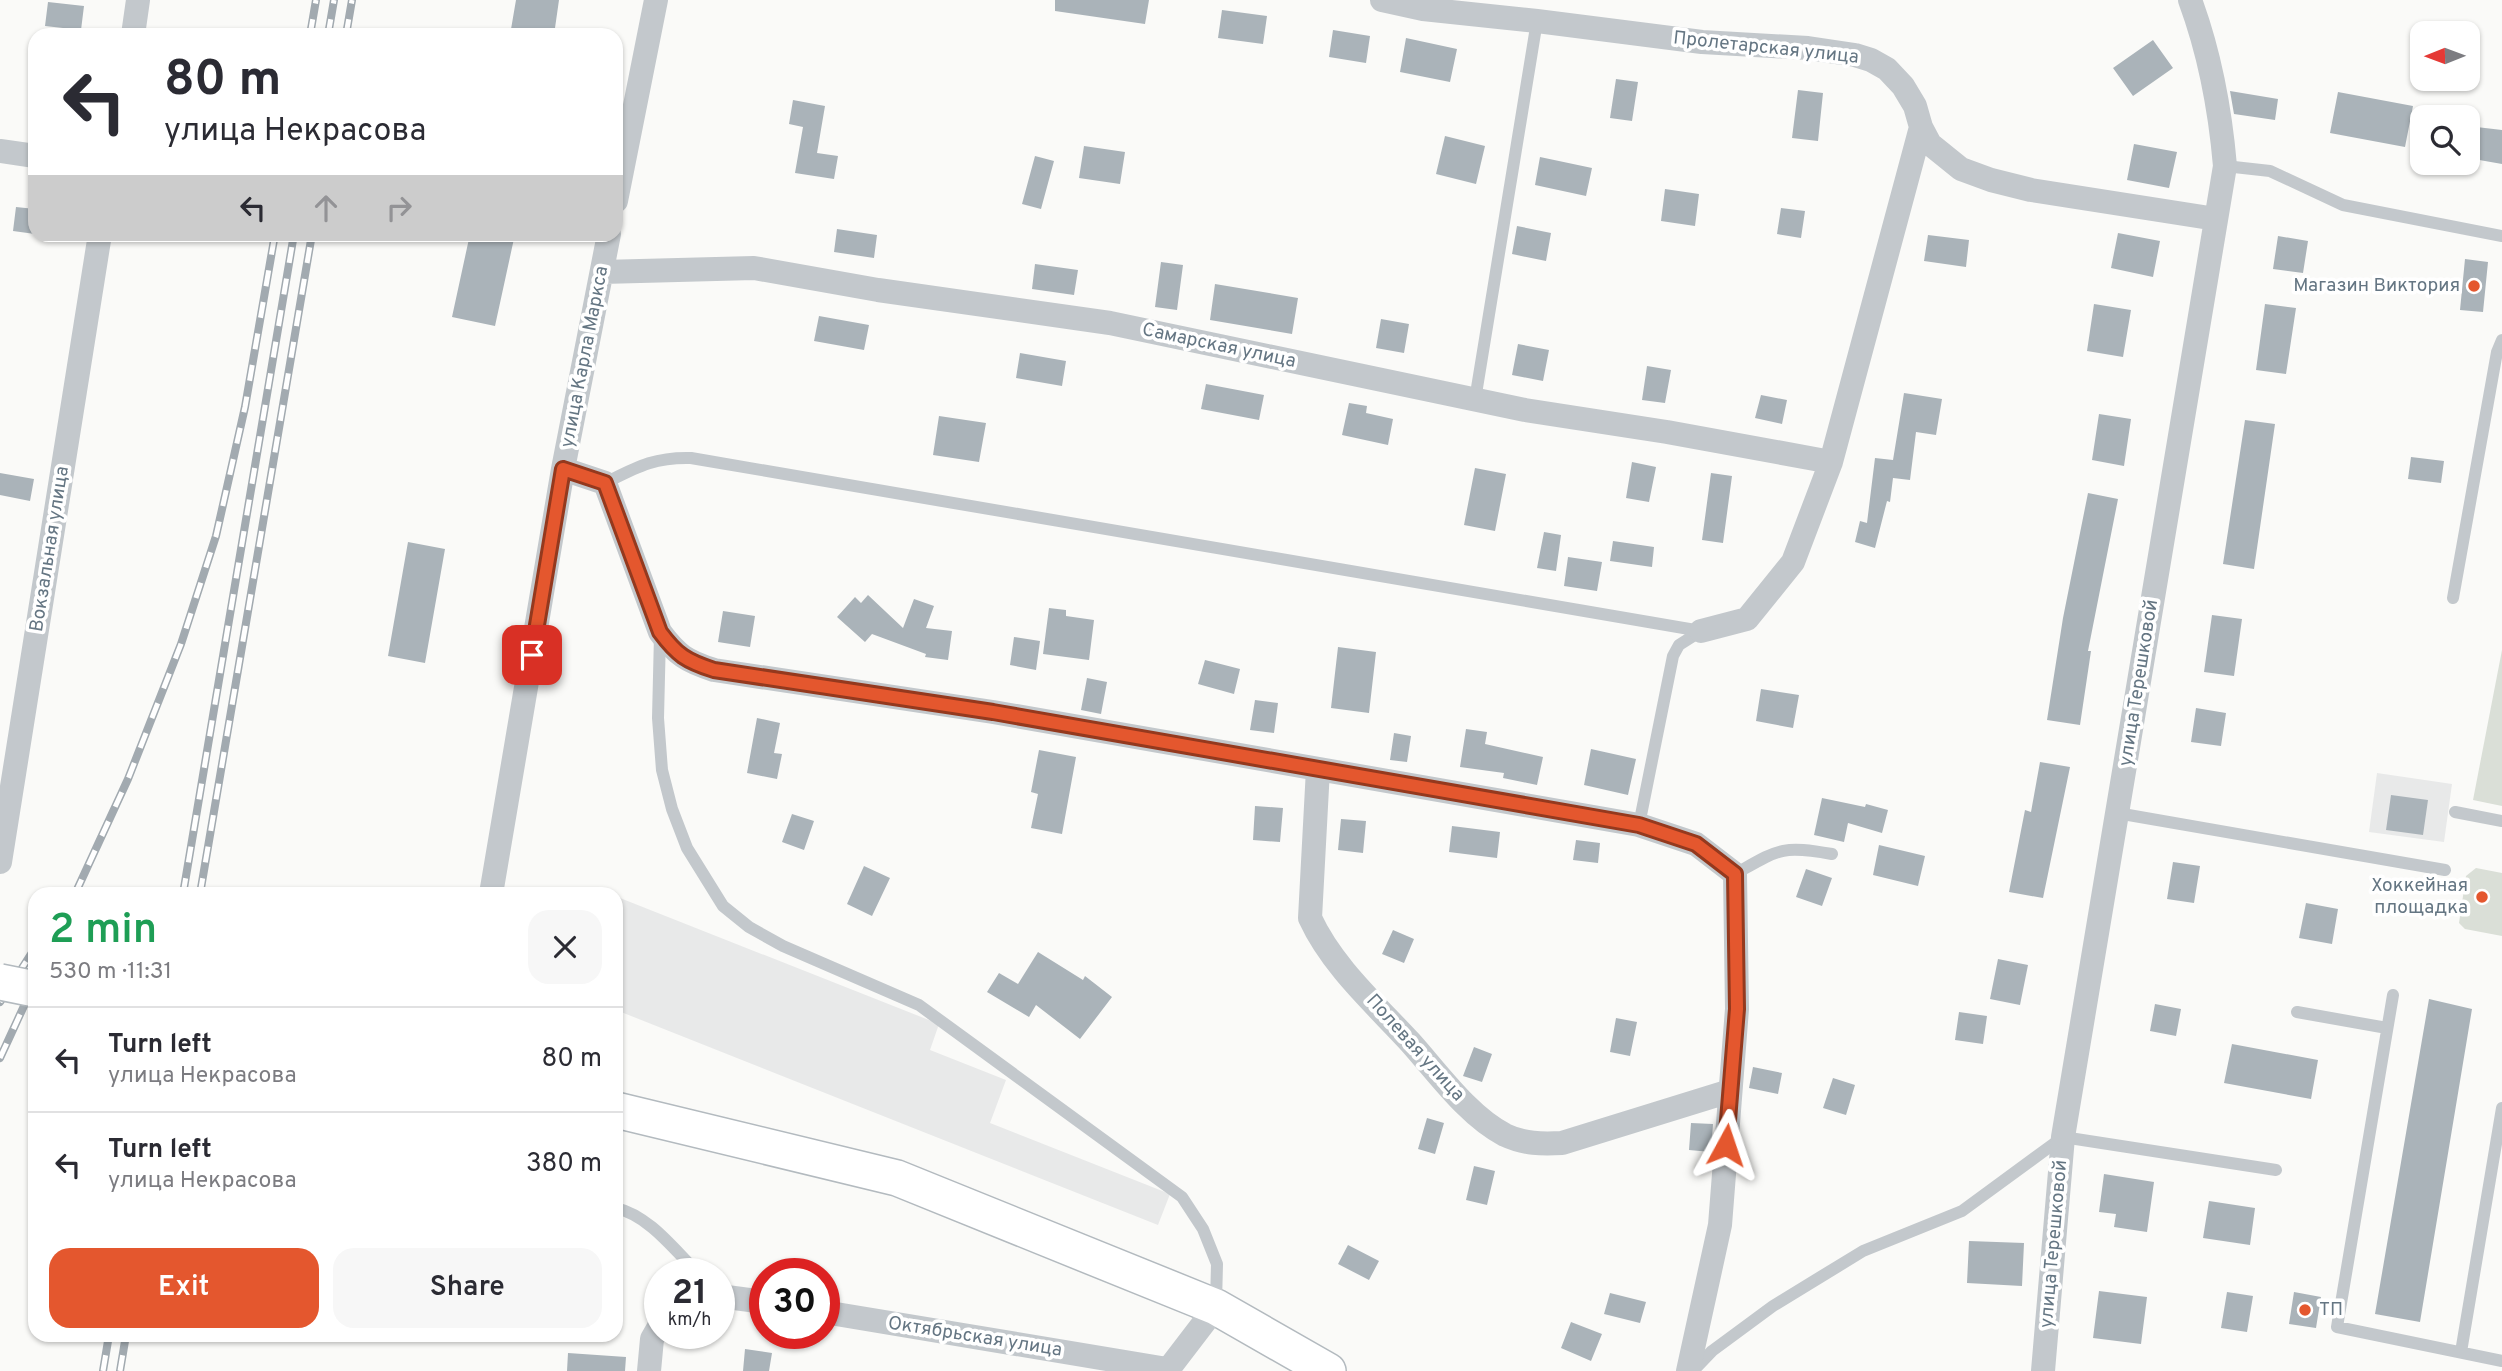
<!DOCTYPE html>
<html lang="en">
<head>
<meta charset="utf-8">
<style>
  :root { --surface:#fff; --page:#f7f7f7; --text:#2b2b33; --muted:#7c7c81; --line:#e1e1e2; --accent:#e4572e }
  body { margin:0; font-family:Overpass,sans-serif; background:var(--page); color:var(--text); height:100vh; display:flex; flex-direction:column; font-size:26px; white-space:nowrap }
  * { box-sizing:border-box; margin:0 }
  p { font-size:23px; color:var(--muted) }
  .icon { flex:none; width:38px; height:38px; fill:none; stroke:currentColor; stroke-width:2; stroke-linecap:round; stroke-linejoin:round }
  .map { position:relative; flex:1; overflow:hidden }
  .panel { position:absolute; left:28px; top:887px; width:595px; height:455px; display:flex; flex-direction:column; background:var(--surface); border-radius:21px; box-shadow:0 2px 5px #0004 }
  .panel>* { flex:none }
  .hud { position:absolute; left:28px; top:28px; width:595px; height:214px; border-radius:21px; box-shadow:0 2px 5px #0004; background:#fff; color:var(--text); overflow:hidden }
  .needle { width:46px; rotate:269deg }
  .buttons { position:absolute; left:2410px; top:21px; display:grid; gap:14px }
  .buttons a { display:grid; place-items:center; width:70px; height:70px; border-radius:14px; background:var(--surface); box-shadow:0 2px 5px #0004; font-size:35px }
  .speed { position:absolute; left:644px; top:1258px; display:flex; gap:14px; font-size:35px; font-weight:700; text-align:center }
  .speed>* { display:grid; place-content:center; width:91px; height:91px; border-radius:50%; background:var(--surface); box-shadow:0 2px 5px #0004; line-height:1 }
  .speed small { font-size:18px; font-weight:400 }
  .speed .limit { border:10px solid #d22; background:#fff; color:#111 }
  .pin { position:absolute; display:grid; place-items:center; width:60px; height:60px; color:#fff; margin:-30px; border-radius:14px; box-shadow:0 4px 10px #0006 }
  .me { position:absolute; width:77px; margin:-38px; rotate:5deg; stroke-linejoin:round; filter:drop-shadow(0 0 5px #0008) }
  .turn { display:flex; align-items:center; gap:24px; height:147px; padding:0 21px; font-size:32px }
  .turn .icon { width:91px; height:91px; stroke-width:2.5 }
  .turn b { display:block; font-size:49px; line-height:60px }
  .lanes { display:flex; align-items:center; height:66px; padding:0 21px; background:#0003; justify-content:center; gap:35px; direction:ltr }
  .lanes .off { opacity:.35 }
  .round { display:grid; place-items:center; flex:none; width:74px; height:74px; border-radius:21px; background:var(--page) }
  .headline { display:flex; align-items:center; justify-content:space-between; height:119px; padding:0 21px }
  h1 { font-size:42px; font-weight:600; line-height:52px; color:#1e9e55 }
  .action { display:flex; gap:14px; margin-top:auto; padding:14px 21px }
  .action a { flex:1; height:80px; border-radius:21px; background:var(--accent); color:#fff; font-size:28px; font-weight:600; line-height:80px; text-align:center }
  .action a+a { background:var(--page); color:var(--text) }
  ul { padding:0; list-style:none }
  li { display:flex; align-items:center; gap:21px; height:105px; padding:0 21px; border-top:2px solid var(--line) }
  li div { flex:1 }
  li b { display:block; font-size:26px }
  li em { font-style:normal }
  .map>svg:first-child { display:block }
  .built { fill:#e8e9e9 }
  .green { fill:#dadfd7 }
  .building { fill:#aab3b9 }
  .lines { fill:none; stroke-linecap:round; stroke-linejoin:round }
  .secondary-casing { stroke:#b3babf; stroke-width:38 }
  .lane { stroke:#c3c8cc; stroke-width:12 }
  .street { stroke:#c3c8cc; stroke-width:24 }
  .secondary { stroke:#fff; stroke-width:35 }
  .rail-casing { stroke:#a2aab0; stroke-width:8 }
  .rail { stroke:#fff; stroke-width:5; stroke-dasharray:16; stroke-linecap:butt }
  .secondary-bridge-casing { stroke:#b3babf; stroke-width:38; stroke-linecap:butt }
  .secondary-bridge { stroke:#fff; stroke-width:35 }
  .route-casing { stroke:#94391e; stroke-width:18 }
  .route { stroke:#e4572e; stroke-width:12 }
  .poi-dot { fill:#e4572e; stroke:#fff; stroke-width:2.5 }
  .labels { text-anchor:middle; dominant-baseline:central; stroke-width:7; stroke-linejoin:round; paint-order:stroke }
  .street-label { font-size:19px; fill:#657683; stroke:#fff }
  .poi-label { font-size:19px; fill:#657683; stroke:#fff; text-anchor:end }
</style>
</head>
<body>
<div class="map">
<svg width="2502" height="1371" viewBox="0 0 2502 1371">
  <rect width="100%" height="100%" fill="#fafaf8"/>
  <path class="built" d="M2377 773 2452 784 2444 842 2369 832Z
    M620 898 939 1024 930 1050 1006 1080 990 1123 1170 1194 1158 1225 616 1010V908Z"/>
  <path class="green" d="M2502 650V806L2473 800Z
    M2476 868 2502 873V936L2465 929 2459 923 2466 876Z"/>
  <path class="building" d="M516 0H559L554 35H510Z
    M1055 0H1149L1145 24 1055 11Z
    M48 2 84 6 81 30 45 26Z
    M1222 10 1267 16 1263 44 1218 38Z
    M1333 30 1370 36 1366 63 1329 57Z
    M1406 38 1457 49 1450 82 1400 72Z
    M2153 40 2173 68 2133 96 2113 68Z
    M1616 79 1638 82 1632 121 1610 118Z
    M1798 90 1823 93 1818 141 1792 138Z
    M2230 91 2278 99 2275 120 2234 114Z
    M2338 92 2413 106 2405 147 2330 133Z
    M793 100 825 106 817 153 838 156 834 179 795 173 803 127 789 124Z
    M2468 126 2502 130V164L2468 158Z
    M1445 136 1485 146 1476 184 1436 174Z
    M2134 144 2177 152 2169 188 2127 180Z
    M1084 146 1125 152 1120 184 1079 178Z
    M1035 156 1054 161 1041 209 1022 204Z
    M1540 157 1592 168 1586 196 1535 185Z
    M1665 189 1699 194 1695 226 1661 221Z
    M16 207 35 209V234L13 231Z
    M1781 208 1805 211 1801 238 1777 234Z
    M1517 226 1551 233 1546 261 1512 254Z
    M837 229 877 235 874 258 834 252Z
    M2118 233 2160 241 2153 277 2111 268Z
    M470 234H515L495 326 452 317Z
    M1928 235 1969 240 1966 267 1924 261Z
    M2278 236 2308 241 2303 273 2273 269Z
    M2465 259 2488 262 2483 312 2460 310Z
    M1161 262 1183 265 1177 310 1155 307Z
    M1035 264 1078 270 1074 295 1032 289Z
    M1215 284 1298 298 1292 334 1210 320Z
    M2094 304 2131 310 2123 357 2087 351Z
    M2265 304 2296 308 2286 374 2256 370Z
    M819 316 869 325 864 350 814 341Z
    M1381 319 1409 324 1404 353 1376 348Z
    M1518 344 1549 350 1543 381 1512 375Z
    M1020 353 1066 361 1062 386 1016 378Z
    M1647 366 1671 370 1665 403 1642 400Z
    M1206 384 1264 395 1259 420 1201 409Z
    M1904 393 1942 399 1936 435 1916 432 1910 480 1893 478 1890 502 1887 501 1875 548 1855 542 1860 521 1867 523 1875 458 1893 460Z
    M1761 395 1787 400 1782 424 1755 418Z
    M1349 403 1367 406 1366 413 1393 419 1388 445 1342 435Z
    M2099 414 2131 419 2124 466 2092 460Z
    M939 416 986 423 979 462 933 455Z
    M2245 420 2275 424 2254 569 2223 564Z
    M2411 457 2444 461 2441 483 2408 479Z
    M1632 462 1656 467 1649 502 1626 498Z
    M1475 468 1506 474 1495 531 1464 525Z
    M0 473 34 479 30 501 0 495Z
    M1711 473 1732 476 1723 543 1702 540Z
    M2088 493 2118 499 2088 651H2091L2080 725 2047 720 2063 618Z
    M1544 532 1561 535 1556 571 1537 568Z
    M1613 541 1654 547 1652 567 1610 561Z
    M408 542 445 549 425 663 388 656Z
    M1568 557 1602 562 1597 591 1564 586Z
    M868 595 903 628 914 599 934 606 926 628 952 631 948 660 925 657 926 654 872 634 865 642 837 617 855 597 861 603Z
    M1049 608 1066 610V616L1094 620 1089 660 1043 654Z
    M723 611 755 616 750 647 718 642Z
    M2212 615 2242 619 2234 676 2204 672Z
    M1014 637 1040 641 1036 670 1010 665Z
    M1338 647 1376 652 1369 713 1331 708Z
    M1205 660 1240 669 1234 694 1198 684Z
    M1087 678 1107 682 1101 714 1081 710Z
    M1761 689 1799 695 1793 728 1756 721Z
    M1255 700 1278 703 1274 733 1250 730Z
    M2196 708 2226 713 2221 746 2191 742Z
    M757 718 780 723 774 753 782 754 777 779 747 773Z
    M1466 729 1487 732 1485 744 1543 757 1537 785 1503 778 1504 773 1460 767Z
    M1394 733 1411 736 1407 762 1390 760Z
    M1591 749 1636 759 1628 795 1584 785Z
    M1039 750 1076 757 1062 834 1031 828 1038 794 1031 792Z
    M2040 762 2070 767 2043 898 2009 892 2025 810 2031 812Z
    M2391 795 2428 800 2423 835 2386 830Z
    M1822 798 1865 807 1866 804 1888 810 1882 833 1848 823 1844 842 1814 835Z
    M1255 806 1283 808 1280 842 1253 840Z
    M792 814 814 821 804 850 782 842Z
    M1341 819 1366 821 1363 853 1338 850Z
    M1452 826 1500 832 1497 858 1449 852Z
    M1576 840 1600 843 1598 863 1573 860Z
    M1879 845 1925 856 1918 886 1873 875Z
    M2173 862 2200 866 2194 903 2167 899Z
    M864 866 890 878 872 916 847 904Z
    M1806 869 1832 878 1822 906 1796 897Z
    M2306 903 2338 909 2332 944 2299 938Z
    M1393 930 1414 939 1404 963 1382 954Z
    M1038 952 1083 980 1085 976 1112 997 1080 1039 1036 1005 1029 1017 987 992 999 973 1018 984Z
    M1998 959 2028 965 2020 1005 1990 999Z
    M2429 999 2472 1009 2420 1322 2375 1314Z
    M2155 1004 2181 1009 2176 1036 2150 1031Z
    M1959 1012 1987 1016 1983 1044 1955 1040Z
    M1616 1018 1637 1022 1630 1056 1610 1052Z
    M2232 1044 2318 1060 2311 1099 2224 1083Z
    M1474 1047 1492 1054 1482 1082 1463 1076Z
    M1753 1067 1782 1073 1778 1094 1749 1088Z
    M1833 1078 1855 1085 1846 1115 1823 1108Z
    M1427 1118 1444 1123 1435 1154 1418 1149Z
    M1691 1123 1713 1124 1711 1152 1689 1150Z
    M1474 1166 1495 1171 1487 1205 1466 1200Z
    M2104 1174 2154 1182 2147 1232 2114 1227 2116 1214 2099 1212Z
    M2209 1201 2255 1208 2250 1245 2203 1238Z
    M1969 1241 2024 1243 2022 1286 1967 1283Z
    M1348 1245 1379 1261 1369 1280 1338 1264Z
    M2099 1291 2147 1297 2141 1344 2093 1338Z
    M2227 1292 2253 1296 2247 1332 2221 1328Z
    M2294 1292 2321 1297 2316 1328 2289 1324Z
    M1610 1293 1646 1302 1640 1323 1604 1314Z
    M1571 1322 1602 1334 1591 1361 1561 1348Z
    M745 1349 772 1353 769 1371H743Z
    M568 1353 626 1357 625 1371H567Z"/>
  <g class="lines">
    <g class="secondary-casing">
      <path id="secondary" d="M616 1110 897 1178 1216 1307 1328 1371"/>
    </g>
    <path class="lane" d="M2225 166 2270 171 2343 205 2502 236
      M1475 400 1537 21
      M605 483C637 467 654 457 691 458L1701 631
      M2453 598 2497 352 2502 340
      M660 635 658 718 662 770 672 809 687 848 723 906 749 927 783 946 919 1005 1182 1197 1203 1229 1217 1264 1216 1303
      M2455 812 2502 821
      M2117 813 2445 870
      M1639 825 1673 656 1679 645 1701 631
      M1735 874C1779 849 1782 845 1832 854
      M2393 995 2337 1327 2502 1361
      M2297 1012 2387 1028
      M616 1208C650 1216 675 1251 699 1274
      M2461 1352 2502 1108
      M1693 1371 1712 1351 1773 1306 1863 1251 1962 1211 2063 1137 2276 1170"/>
    <path class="street" d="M1382 0 1423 9 1537 21 1702 42 1808 48 1855 55 1871 60 1887 69 1903 86 1915 106 1921 127 1930 144 1961 169 1991 180 2031 190 2216 219
      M133 35 138 0
      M0 151 35 156
      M616 201 656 0
      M602 272 754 268 878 290 1110 323 1525 410 1667 432 1831 462
      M563 469 605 483 660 632C677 655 686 661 714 670L993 712 1639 825 1696 844 1735 874 1737 1009 1720 1225 1688 1371
      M1701 631 1747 619 1793 562 1831 462 1921 127
      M1318 769 1310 918C1332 966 1375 1004 1410 1042 1437 1072 1468 1116 1505 1135 1524 1144 1542 1144 1562 1143L1730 1091
      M0 862 100 234
      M491 894 563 469 609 234
      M719 1296 765 1302
      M824 1312 1167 1369
      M649 1371 652 1339 660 1325
      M1167 1371 1216 1307
      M2043 1371 2063 1137 2225 166C2220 108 2210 54 2190 0"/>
    <use href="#secondary" class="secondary"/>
    <g class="rail-casing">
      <path id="rail" d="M310 35 316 0
        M328 35 334 0
        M346 35 352 0
        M75 894 128 779 181 644 216 536 245 407 275 234
        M183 894 294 234
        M200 894 312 234
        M0 1002 35 948
        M0 1058 35 982
        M103 1371 109 1335
        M120 1371 126 1335"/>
    </g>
    <use href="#rail" class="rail"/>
    <g class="secondary-bridge-casing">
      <path id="secondary-bridge" d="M0 982 35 989"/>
    </g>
    <use href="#secondary-bridge" class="secondary-bridge"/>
  </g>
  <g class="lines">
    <g class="route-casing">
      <path id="route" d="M532 655 563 469 605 483 660 632C677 655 686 661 714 670L993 712 1639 825 1696 844 1735 874 1737 1009 1726 1145"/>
    </g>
    <use href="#route" class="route"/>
  </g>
  <g class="poi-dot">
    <circle cx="2474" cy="286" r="7"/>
    <circle cx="2482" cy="897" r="7"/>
    <circle cx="2305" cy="1310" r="7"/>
  </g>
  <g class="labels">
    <g class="street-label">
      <text transform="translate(1766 48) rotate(6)">Пролетарская улица</text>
      <text transform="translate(1219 346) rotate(12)">Самарская улица</text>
      <text transform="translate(585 357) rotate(-79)">улица Карла Маркса</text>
      <text transform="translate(50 549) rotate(-81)">Вокзальная улица</text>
      <text transform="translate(2139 683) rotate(-81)">улица Терешковой</text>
      <text transform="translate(1415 1048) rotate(48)">Полевая улица</text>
      <text transform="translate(2054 1244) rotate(-85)">улица Терешковой</text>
      <text transform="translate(975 1337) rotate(9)">Октябрьская улица</text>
    </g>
    <g class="poi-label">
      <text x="2460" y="286">Магазин Виктория</text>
      <text x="2468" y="886">Хоккейная<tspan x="2468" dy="22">площадка</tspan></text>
      <text x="2319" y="1310" text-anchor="start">ТП</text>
    </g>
  </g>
</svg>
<div class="buttons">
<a><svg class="needle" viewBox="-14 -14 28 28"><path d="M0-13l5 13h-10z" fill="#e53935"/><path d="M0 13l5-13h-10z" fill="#7c7c81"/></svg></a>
<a><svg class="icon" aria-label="search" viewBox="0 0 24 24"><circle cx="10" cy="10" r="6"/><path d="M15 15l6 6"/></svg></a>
</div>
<div class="speed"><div>21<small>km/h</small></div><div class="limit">30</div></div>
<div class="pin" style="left:532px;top:655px;background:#d93025"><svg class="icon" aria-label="arrive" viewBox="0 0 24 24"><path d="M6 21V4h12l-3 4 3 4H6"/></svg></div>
<svg class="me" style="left:1726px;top:1145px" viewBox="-20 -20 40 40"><path d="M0-17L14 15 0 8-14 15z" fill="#e4572e" stroke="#fff" stroke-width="4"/></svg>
<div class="hud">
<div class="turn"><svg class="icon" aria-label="left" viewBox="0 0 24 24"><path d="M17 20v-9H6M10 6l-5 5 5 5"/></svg><div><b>80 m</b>улица Некрасова</div></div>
<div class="lanes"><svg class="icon" aria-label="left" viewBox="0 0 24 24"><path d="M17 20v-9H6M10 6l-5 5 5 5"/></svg><svg class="icon off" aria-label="ahead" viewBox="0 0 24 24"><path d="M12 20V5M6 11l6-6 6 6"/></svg><svg class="icon off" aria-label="right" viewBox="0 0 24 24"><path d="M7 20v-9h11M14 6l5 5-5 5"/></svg></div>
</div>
<section class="panel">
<div class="headline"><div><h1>2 min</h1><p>530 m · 11:31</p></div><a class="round"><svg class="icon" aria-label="close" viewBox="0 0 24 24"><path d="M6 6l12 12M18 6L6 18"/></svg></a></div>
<ul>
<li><svg class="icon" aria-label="left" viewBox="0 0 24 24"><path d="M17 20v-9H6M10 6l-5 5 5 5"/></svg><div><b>Turn left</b><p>улица Некрасова</p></div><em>80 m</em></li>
<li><svg class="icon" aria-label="left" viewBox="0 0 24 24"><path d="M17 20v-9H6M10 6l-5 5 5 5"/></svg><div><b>Turn left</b><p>улица Некрасова</p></div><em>380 m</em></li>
</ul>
<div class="action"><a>Exit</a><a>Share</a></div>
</section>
</div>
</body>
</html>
